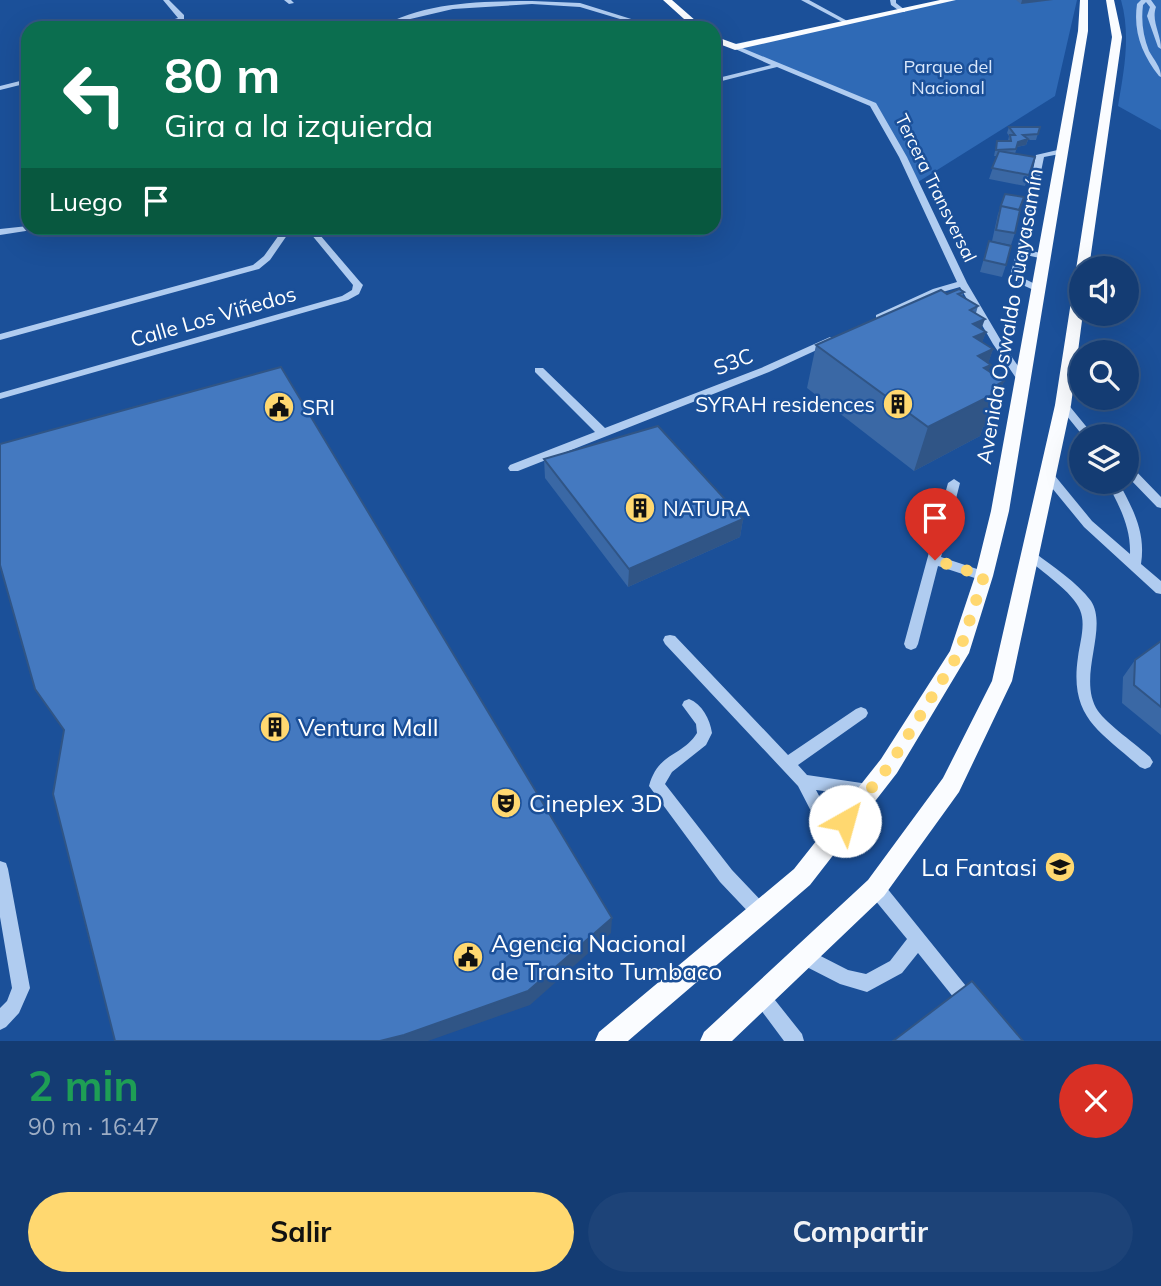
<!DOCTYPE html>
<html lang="es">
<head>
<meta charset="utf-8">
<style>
  :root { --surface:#143c73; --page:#1d4378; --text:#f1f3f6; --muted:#9dadc4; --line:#335685; --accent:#ffd870 }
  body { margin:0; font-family:Mulish,sans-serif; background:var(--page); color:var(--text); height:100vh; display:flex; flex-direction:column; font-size:26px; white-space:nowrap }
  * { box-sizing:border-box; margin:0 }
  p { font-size:23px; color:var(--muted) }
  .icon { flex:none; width:38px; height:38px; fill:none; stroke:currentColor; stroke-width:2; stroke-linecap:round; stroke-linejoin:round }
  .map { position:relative; height:1041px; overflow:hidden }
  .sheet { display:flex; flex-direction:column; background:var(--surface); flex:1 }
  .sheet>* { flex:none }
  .guide { position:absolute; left:21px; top:21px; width:700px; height:214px; border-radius:21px; box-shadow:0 7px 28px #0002,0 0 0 2px var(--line); background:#0b6e4f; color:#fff; overflow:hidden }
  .tools { position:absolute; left:1069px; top:256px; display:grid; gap:14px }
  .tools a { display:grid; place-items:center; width:70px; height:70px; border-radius:50%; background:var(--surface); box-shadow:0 7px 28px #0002,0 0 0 2px var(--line); font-size:35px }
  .pin { position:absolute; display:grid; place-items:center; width:60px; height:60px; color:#fff; margin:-72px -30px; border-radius:50% 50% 50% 0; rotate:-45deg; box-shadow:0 0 7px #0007 }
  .pin .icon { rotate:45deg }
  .me { position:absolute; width:77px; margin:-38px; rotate:38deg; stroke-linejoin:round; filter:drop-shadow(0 0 5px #0008) }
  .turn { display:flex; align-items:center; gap:24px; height:147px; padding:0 28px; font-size:32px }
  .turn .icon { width:91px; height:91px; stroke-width:2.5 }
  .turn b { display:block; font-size:49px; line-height:60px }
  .then { display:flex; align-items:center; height:66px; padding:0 28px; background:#0003; gap:14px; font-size:26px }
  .round { display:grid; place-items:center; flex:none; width:74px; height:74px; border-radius:37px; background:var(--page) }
  .head { display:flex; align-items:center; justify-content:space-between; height:119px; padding:0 28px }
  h1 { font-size:42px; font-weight:700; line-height:52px; color:#1e9e55 }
  .action { display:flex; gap:14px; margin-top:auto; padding:14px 28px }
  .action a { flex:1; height:80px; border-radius:42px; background:var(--accent); color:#111; font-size:28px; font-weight:700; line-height:80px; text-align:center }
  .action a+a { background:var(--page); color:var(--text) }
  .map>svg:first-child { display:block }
  .green { fill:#2f6ab6 }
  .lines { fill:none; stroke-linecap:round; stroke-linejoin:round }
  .minor { fill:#b0ccf0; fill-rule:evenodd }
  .major { fill:#fafcff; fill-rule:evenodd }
  .wall { fill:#3a68a5 }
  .shaded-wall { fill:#305586 }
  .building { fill:#4479c0; stroke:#305586; stroke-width:2 }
  .route { stroke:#ffd870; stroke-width:12; stroke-dasharray:0 21.6 }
  .labels { text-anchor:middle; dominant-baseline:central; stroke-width:5; stroke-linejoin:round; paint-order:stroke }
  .far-park-label { font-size:18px; fill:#d8e7fb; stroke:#1b5099 }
  .far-street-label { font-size:18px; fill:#fff; stroke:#1b5099 }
  .street-label { font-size:21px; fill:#fff; stroke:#1b5099 }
  .poi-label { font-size:21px; fill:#fff; stroke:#1b5099; text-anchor:start }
  .near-poi-label { font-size:24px; fill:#fff; stroke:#1b5099; text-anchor:start }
</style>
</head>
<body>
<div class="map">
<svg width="1161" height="1041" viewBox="0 0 1161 1041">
  <rect width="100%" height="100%" fill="#1b5099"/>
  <path class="green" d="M952 0H1077L1055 96 918 182 876 105 728 45Z
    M1121 0H1161V130L1118 106C1124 71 1131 35 1121 0Z"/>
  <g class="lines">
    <path class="minor" d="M163 0H169L184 15V19L156 28H146L178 18Z
      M284 0H291L294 3 289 4Z
      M801 0H809L851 23 846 24Z
      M890 0H896V3L905 10V12H901L891 5Z
      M1141 0H1151L1156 7C1151 21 1161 34 1161 49L1158 47 1147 16 1150 7 1146 2 1143 5C1141 21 1143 36 1149 51 1154 60 1161 67 1161 77L1159 76C1142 54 1133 32 1137 4Z
      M532 1 580 3 660 28H650L580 7 532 4 453 9 406 20 388 28H380C420 2 484 1 532 1Z
      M735 45 876 103 907 157 967 283 1003 344 1027 379 1026 381H1018L993 344 960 287 939 293 882 319H876V315L933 289 957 282 899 157 870 106 777 67 714 83V79L771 65 733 48 732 47Z
      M28 79V83L0 90V86Z
      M1062 149 1066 151 1065 153 1044 157 1026 245 1027 249 1049 256 1044 259 1026 255 1021 272 1023 278 1041 287V291L1038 292 1016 282 1011 272 1017 251 1036 155Z
      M28 226V228H33L32 230 0 235V229Z
      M79 228H115C107 233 87 233 79 228Z
      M284 228H292L270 260 259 269 0 340V334L253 265 264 256Z
      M306 228H314L361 283 363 285 359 294 348 300 0 399V393L342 296 352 290 353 285Z
      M830 337 835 340 834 342 769 372 518 471H510L508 468 510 465 595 432 535 372V368H543L605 428 761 368Z
      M1063 402 1067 403 1094 436H1083L1058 405Z
      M1127 465 1131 466 1161 497V508L1157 507 1127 476Z
      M1047 470 1051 471 1092 521 1130 554C1131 527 1119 505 1106 481H1118C1133 509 1146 532 1141 564L1161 581V594L1156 593 1084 527 1043 477 1041 474Z
      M954 479 960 483 941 557 989 573 990 576 989 579 984 581 938 566 918 644 916 648 911 650 906 648 904 644 948 483Z
      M1030 550 1034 552C1053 567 1077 582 1091 601 1109 629 1076 678 1098 711 1106 723 1138 746 1150 757L1153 762 1150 767 1145 769 1140 767C1100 731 1069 718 1078 657 1080 642 1086 624 1080 610 1074 593 1040 570 1026 558L1024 555 1026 552Z
      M670 635 675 636 788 755 856 709 861 707 866 709 868 713 866 717 798 765 807 775 875 785 878 790 875 795 870 797 816 790 841 837 839 842 833 845 827 842 798 786 665 644 663 640 665 636Z
      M689 699C702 704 710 719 712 733L706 745 672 772 665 784 732 870 767 907 769 913 767 919 761 921 755 919 720 882 649 786C658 752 682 757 697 733L696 724 682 705 684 701Z
      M0 861 6 863 8 869 30 988 19 1013 6 1027 0 1030V1008L7 1001 12 988 0 917Z
      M876 880 882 882 974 996 977 1002 974 1008 968 1011 962 1008 918 953 902 973 867 992 840 984 797 962 794 956 797 950 803 947 848 970 866 974 890 961 907 939 870 894 868 888 870 882Z
      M761 987 767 990 802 1034 804 1041H784L755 1002 752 996 755 990Z"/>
    <path class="major" d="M663 0H672L704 28H694Z
      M940 0H956L735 50 714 42V36L736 44Z
      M1080 0H1088V31L1009 511 993 576 969 653 897 773 810 885 628 1041H595L599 1032 794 869 881 759 950 651 975 576 991 511 1078 31Z
      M1106 0H1114L1122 37 1089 268H1082L1083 313 1071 405 1012 681 959 792 884 896 732 1041H700L704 1032 868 880 943 778 992 681 1055 405 1112 37Z"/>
  </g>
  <path class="wall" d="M1016 0H1053L1021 4Z
    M1009 127H1040L1036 140H1028L1026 145 1017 147 1015 154 1035 157 1025 186 989 179 997 156H994L997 141H1008L1009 136 1007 133Z
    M1005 194 1019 210 1015 233 1011 245 992 241 998 214Z
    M989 241 1006 265 1002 277 980 272Z
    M964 292 962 297 978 306 976 313 981 329 986 332 982 342 993 349 988 363 989 371 1004 381 987 425 983 427 980 436 914 471 807 388 816 345 947 294Z
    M544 459 743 519 740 537 628 587 545 478Z
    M1161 641V735L1122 703 1123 677 1135 660Z"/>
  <path class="shaded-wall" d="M1022 0H1053L1021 4Z
    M1028 139 1026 145 1016 147 1018 142Z
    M985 319 979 335 986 332 970 375 973 324Z
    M993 349 987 367 991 365 977 402 995 386 1004 381 987 425 983 427 980 436 914 471 928 427 978 356Z
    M743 519 740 537 628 587 629 569Z
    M612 918 611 933 530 1005 428 1041H380Z"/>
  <path class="building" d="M1009 127H1040L1038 134 1023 135 1028 139 1018 142 1016 149 996 150 997 141H1011L1010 135H1015Z
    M999 151 1035 157 1029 175 992 168Z
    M1005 194 1024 197 1019 210 1001 206 1000 208Z
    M1001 206 1020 210 1015 233 996 230Z
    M989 241 1011 246 1006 265 984 260Z
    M959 289 964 292 958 294 978 306 970 310 985 319 973 324 986 332 974 337 993 349 978 356 991 365 984 368 1004 381 995 386 996 393 928 427 816 345 941 290 947 294Z
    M281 367 612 918 528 991 404 1035 380 1041H115L53 794 64 730 35 689 0 565V444Z
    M658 426 743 519 629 569 544 459Z
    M1161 641V707L1134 685 1135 660Z
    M972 981 1023 1041H893Z"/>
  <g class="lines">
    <path class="route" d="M845 821 889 766 959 653 984 576 935 560"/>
  </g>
  <defs>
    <g id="building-disc" transform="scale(1.575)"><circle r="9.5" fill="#ffd870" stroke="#1b5099"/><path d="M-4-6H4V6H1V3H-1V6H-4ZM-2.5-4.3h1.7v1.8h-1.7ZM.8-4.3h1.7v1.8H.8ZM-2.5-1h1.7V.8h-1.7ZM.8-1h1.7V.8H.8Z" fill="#111"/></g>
    <g id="civic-disc" transform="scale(1.575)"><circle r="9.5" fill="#ffd870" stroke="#1b5099"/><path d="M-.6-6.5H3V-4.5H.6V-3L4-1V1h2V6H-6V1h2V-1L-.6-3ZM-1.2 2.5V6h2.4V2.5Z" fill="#111"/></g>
    <g id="theatre-disc" transform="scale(1.575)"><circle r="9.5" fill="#ffd870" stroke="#1b5099"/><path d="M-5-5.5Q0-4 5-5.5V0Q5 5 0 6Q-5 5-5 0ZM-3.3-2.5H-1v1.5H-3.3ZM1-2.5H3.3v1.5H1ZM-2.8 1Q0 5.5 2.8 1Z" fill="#111"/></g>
    <g id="school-disc" transform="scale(1.575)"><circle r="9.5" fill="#ffd870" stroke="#1b5099"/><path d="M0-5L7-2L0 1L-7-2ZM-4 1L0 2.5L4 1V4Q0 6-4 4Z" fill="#111"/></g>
  </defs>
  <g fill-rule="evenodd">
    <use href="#building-disc" x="898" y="404"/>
    <use href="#civic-disc" x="279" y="407"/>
    <use href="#building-disc" x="640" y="508"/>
    <use href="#building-disc" x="275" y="727"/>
    <use href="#theatre-disc" x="506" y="803"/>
    <use href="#school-disc" x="1060" y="867"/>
    <use href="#civic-disc" x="468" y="957"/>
  </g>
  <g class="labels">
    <g class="far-park-label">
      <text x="948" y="66">Parque del<tspan x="948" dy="21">Nacional</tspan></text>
    </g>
    <g class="far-street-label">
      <text transform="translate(936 188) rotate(64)">Tercera Transversal</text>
    </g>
    <g class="street-label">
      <text transform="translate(213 316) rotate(-16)">Calle Los Viñedos</text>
      <text transform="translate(1009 316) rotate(-80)">Avenida Oswaldo Guayasamín</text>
      <text transform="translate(733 361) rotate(-21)">S3C</text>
    </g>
    <g class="poi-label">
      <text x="875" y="404" text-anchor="end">SYRAH residences</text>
      <text x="302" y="407">SRI</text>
      <text x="663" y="508">NATURA</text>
    </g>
    <g class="near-poi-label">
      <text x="298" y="727">Ventura Mall</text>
      <text x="529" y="803">Cineplex 3D</text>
      <text x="1037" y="867" text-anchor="end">La Fantasi</text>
      <text x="491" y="943">Agencia Nacional<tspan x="491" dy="28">de Transito Tumbaco</tspan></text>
    </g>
  </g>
</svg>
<div class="tools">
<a><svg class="icon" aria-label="sound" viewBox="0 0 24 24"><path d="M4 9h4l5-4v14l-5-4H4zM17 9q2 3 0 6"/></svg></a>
<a><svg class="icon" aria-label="search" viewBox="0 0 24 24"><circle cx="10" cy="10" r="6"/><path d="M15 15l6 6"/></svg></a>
<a><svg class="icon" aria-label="layers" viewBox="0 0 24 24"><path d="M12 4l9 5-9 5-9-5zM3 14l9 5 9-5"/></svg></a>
</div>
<div class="pin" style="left:935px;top:560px;background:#d93025"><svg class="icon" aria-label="arrive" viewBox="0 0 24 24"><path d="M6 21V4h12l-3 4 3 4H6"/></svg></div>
<svg class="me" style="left:845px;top:821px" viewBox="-20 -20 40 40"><circle r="19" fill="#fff"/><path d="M0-13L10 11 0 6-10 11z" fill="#ffd870"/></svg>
<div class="guide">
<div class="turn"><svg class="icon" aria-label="left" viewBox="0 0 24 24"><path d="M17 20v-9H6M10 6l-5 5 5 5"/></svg><div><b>80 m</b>Gira a la izquierda</div></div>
<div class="then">Luego<svg class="icon" aria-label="arrive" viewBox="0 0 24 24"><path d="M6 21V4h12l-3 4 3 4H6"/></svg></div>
</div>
</div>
<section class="sheet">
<div class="head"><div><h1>2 min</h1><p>90 m · 16:47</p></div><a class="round" style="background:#d93025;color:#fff"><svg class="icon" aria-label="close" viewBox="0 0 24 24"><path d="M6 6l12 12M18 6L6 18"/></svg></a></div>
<div class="action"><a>Salir</a><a>Compartir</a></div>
</section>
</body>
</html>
